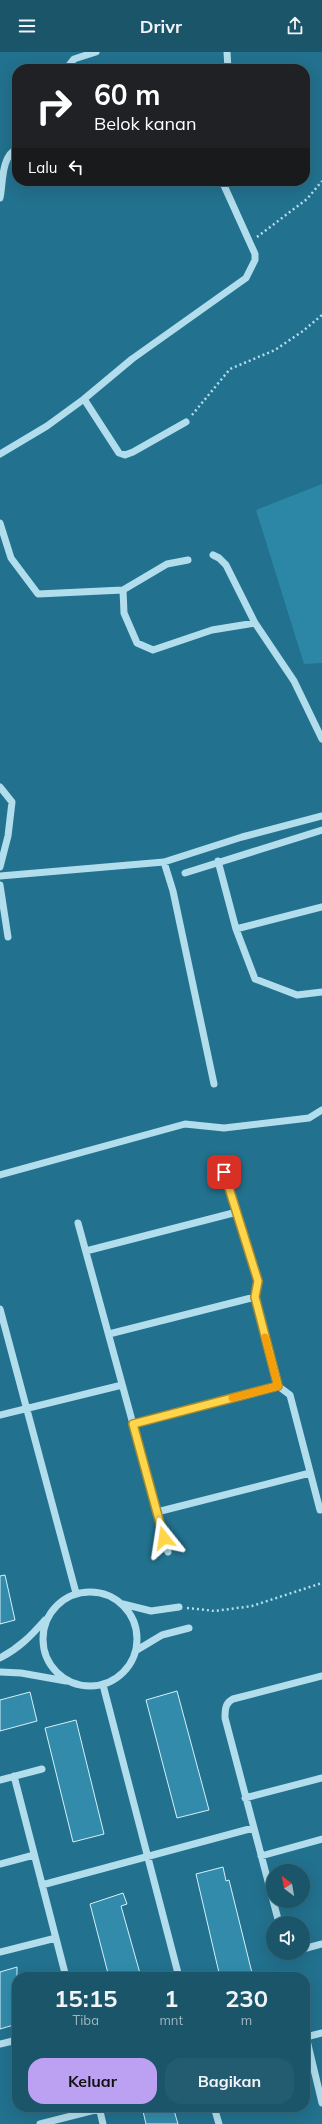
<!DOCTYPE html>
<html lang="id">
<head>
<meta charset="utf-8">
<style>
  :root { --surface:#1a556a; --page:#235b70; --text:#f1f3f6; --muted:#9fb7c1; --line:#386b7e; --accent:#bca0f2 }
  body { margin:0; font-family:Mulish,sans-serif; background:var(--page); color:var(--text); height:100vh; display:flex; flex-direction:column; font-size:15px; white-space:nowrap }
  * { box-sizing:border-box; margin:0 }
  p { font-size:13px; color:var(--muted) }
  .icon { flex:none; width:22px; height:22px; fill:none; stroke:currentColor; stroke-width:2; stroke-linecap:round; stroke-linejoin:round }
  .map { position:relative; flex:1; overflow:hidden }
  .sheet { position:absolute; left:12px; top:1920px; width:298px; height:140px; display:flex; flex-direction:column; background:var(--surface); border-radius:16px; box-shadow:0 4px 16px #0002,0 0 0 1px var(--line) }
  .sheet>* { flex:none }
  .guide { position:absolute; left:12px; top:12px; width:298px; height:122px; border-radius:16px; box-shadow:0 4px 16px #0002,0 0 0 1px var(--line); background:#202124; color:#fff; overflow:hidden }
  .needle { width:26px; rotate:329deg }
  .controls { position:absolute; left:266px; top:1812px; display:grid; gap:8px }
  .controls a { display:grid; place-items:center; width:44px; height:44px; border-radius:50%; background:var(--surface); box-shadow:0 4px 16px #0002,0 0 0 1px var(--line); font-size:20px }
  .pin { position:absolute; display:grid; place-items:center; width:34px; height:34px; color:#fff; margin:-17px; border-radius:8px; box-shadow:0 2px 6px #0006 }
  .me { position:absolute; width:44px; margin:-22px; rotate:345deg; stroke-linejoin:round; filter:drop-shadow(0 0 3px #0008) }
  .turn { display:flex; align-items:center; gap:14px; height:84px; padding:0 16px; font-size:18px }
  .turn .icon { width:52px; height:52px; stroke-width:2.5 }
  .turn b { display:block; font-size:28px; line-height:34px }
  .then { display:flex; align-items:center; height:38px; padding:0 16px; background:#0003; gap:8px; font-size:15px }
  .eta { display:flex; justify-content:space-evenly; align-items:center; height:68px; text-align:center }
  .eta b { font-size:24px; font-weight:700; line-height:28px }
  .action { display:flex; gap:8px; margin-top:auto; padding:8px 16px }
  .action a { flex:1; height:46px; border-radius:16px; background:var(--accent); color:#111; font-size:16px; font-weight:700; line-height:46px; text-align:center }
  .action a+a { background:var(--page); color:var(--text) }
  header { display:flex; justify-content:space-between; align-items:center; height:52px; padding:0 16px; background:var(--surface); font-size:18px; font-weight:700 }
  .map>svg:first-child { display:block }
  .green { fill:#2c86a6 }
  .building { fill:#328bab; stroke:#d7f0f9 }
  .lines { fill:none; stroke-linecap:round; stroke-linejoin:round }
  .path { stroke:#b2ddec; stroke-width:2.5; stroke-dasharray:2 3; stroke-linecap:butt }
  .minor { stroke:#b2ddec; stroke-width:7 }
  .route-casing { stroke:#a68a30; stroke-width:10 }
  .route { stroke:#ffd54a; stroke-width:7 }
  .slow { stroke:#f59e0b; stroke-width:7 }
</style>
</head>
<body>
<header><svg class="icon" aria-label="menu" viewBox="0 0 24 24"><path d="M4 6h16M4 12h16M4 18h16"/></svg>Drivr<svg class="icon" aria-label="share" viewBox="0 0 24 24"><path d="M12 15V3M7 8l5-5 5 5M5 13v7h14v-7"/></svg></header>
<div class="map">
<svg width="322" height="2072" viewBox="0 0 322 2072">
  <rect width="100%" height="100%" fill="#22718e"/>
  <path class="green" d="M322 432V611L304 612 256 458Z"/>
  <path class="building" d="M5 1523 15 1568 0 1572V1524Z
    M177 1639 209 1758 177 1766 146 1648Z
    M30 1640 37 1669 0 1679V1648Z
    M76 1668 104 1782 73 1790 45 1676Z
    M223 1815 226 1829 229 1828 253 1925H220L196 1822Z
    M123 1841 127 1852 121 1854 141 1925H109L90 1852Z
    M17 1915V1972L0 1977V1920Z
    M142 2055H173L178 2072H146Z"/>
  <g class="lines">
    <path class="path" d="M257 185 307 147 322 129
      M192 363 230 317 275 298 303 279 322 263
      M187 1556 215 1559 252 1554 322 1531"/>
    <path class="minor" d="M227 0 228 17
      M66 17 74 7 96 0
      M0 146C3 133 1 103 17 97
      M84 347 119 401 125 403 133 400 186 370
      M0 402 47 374 84 347 132 307 246 226 255 208V202L222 129
      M0 471 11 506 38 542 123 538 167 512 188 508
      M213 503 219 506 226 513 255 571 294 629 322 687
      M123 538 124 561 137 591 153 598 212 578 255 571
      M0 735 12 750 8 784 0 815
      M218 809 236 877 255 927 297 943 322 940
      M164 810 173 839 214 1032
      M185 821 322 778
      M0 824 164 810 242 785 322 764
      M0 833 8 885
      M236 877 322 855
      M220 1107 258 1229 255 1245 278 1334 290 1343 320 1458
      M0 1123 185 1072 224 1076 309 1066 322 1058
      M78 1171 168 1500
      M86 1199 237 1160
      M0 1257 76 1541
      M109 1282 255 1245
      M0 1363 122 1333
      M133 1372 278 1334
      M157 1460 310 1421
      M43 1587a47 47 0 1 1 94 0a47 47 0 1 1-94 0Z
      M123 1552 151 1559 179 1555
      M137 1598 162 1583 189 1576
      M0 1606C19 1596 31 1584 45 1568
      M0 1620 21 1621 66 1629
      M103 1633 179 1925
      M14 1724 66 1925
      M0 1728 42 1717
      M245 1746 322 1726
      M261 1804 322 1787
      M0 1812 34 1803
      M42 1833 253 1776
      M279 1871 225 1666C225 1658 225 1651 233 1647L322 1624
      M303 1897 322 1892
      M0 1900 56 1886
      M305 1980 322 2051
      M306 1985 322 1981
      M0 1992 17 1988
      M99 2055 103 2072
      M214 2055 219 2072
      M40 2072 99 2057"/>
  </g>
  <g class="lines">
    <g class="route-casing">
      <path id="route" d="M164 1486 133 1372 278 1334 255 1245 258 1229 224 1120"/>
    </g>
    <use href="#route" class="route"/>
    <path class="slow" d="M232 1346 278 1334 265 1285"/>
  </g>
</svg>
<div class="controls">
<a><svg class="needle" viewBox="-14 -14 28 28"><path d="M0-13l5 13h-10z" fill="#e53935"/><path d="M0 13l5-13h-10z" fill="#9fb7c1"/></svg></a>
<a><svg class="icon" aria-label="sound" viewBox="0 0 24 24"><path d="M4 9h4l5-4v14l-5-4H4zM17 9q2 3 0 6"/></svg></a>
</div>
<div class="pin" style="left:224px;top:1120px;background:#d93025"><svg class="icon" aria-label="arrive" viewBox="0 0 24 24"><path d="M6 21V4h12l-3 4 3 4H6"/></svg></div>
<svg class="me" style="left:164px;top:1486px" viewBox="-20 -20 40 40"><path d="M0-17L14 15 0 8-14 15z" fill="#ffd54a" stroke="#fff" stroke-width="4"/></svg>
<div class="guide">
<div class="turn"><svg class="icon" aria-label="right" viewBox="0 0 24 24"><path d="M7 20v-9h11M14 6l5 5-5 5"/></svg><div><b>60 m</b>Belok kanan</div></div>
<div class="then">Lalu<svg class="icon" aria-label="left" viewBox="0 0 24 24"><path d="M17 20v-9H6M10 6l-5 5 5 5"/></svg></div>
</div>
<section class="sheet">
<div class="eta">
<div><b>15:15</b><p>Tiba</p></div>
<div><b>1</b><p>mnt</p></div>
<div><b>230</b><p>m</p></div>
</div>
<div class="action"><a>Keluar</a><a>Bagikan</a></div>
</section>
</div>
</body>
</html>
